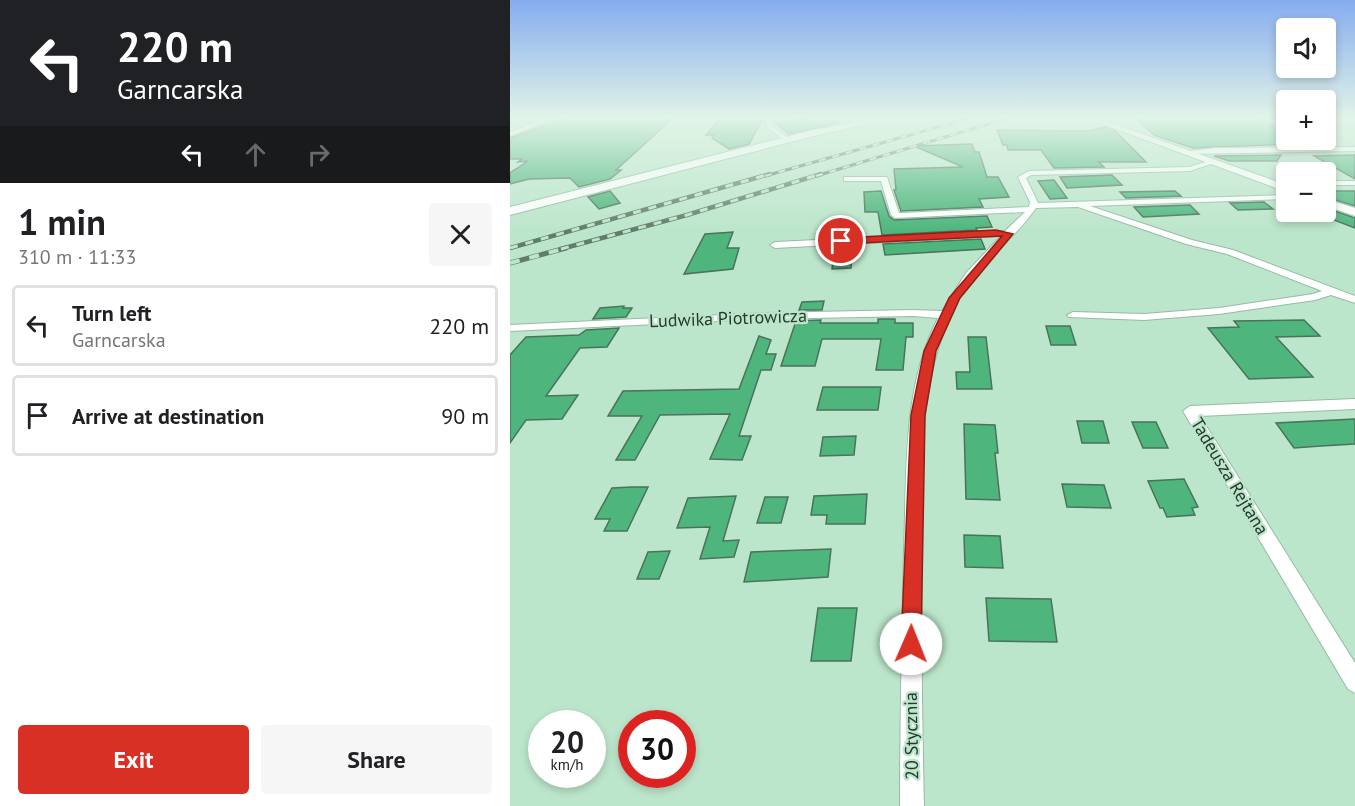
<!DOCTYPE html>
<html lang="en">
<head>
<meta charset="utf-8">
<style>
  :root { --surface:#fff; --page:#f6f6f6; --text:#202124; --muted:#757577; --line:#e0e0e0; --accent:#d93025 }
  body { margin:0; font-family:"PT Sans",sans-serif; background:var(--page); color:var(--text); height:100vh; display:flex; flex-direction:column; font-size:22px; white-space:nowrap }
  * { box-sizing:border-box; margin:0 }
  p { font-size:20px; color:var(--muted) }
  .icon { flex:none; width:33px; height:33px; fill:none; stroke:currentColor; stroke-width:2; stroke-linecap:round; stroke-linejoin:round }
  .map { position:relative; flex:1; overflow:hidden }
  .details { display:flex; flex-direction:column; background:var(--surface); width:510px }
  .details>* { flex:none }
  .guide { background:#202124; color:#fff; overflow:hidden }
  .tools { position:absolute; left:766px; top:18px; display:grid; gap:12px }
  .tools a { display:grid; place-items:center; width:60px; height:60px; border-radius:6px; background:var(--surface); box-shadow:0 3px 9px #0003; font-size:30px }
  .speed { position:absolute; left:18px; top:710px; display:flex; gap:12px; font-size:30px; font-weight:700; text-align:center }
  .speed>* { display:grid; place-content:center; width:78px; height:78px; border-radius:50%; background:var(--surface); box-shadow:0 3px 9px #0003; line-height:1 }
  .speed small { font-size:15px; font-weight:400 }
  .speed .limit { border:9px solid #d22; background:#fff; color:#111 }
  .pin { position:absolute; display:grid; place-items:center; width:51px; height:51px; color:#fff; margin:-26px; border:3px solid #fff; border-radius:50%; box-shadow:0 2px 6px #0007 }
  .me { position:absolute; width:66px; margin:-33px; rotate:1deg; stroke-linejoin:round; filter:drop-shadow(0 0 4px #0008) }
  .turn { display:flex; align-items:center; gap:21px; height:126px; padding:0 18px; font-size:27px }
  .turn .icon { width:78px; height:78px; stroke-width:2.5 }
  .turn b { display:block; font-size:42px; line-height:51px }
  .lanes { display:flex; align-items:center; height:57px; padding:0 18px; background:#0003; justify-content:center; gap:30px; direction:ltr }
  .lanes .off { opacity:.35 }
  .round { display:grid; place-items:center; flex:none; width:63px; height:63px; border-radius:6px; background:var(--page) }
  .summary { display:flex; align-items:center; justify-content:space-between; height:102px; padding:0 18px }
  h1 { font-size:36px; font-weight:600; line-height:45px }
  .cta { display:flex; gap:12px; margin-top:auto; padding:12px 18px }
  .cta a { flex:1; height:69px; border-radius:6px; background:var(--accent); color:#fff; font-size:24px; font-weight:600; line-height:69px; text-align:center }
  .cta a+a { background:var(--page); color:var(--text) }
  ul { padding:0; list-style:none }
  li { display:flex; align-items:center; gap:18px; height:81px; margin:0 12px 9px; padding:0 6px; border:3px solid var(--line); border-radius:6px }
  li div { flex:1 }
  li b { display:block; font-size:22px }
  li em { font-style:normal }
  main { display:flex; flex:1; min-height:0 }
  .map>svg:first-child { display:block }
  .building { fill:#4eb67d; stroke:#4b725a; stroke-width:1.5 }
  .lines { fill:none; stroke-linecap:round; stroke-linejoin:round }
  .minor-casing { stroke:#94bca2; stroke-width:2 }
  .secondary-casing { stroke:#94bca2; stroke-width:2 }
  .minor { fill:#fff; fill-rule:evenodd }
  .secondary { fill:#fff; fill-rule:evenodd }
  .rail-far2-casing { stroke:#627c6b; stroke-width:3 }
  .rail-far1-casing { stroke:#627c6b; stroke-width:4.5 }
  .rail-casing { stroke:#627c6b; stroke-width:5 }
  .rail-far2 { stroke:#bce6cb; stroke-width:2; stroke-dasharray:7; stroke-linecap:butt }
  .rail-far1 { stroke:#bce6cb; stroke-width:3; stroke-dasharray:8; stroke-linecap:butt }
  .rail { stroke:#bce6cb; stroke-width:4; stroke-dasharray:10; stroke-linecap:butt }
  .route { fill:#d93025; stroke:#8d1f18; stroke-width:1.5 }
  .labels { text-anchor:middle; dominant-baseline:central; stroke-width:4.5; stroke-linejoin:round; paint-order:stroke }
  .street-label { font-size:18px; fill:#28392e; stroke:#bce6cb }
</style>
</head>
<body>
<main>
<section class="details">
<div class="guide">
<div class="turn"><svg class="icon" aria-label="left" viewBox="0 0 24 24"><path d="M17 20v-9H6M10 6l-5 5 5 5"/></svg><div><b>220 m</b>Garncarska</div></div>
<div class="lanes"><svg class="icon" aria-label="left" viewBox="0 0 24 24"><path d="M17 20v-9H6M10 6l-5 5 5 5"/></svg><svg class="icon off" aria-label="ahead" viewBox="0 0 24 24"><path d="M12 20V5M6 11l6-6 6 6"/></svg><svg class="icon off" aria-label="right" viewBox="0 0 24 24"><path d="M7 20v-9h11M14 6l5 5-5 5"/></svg></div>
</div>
<div class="summary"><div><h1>1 min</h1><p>310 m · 11:33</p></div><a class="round"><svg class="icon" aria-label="close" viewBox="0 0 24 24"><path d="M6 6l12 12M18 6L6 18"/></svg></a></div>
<ul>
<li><svg class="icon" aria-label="left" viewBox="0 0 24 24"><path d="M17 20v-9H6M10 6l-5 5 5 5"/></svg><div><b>Turn left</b><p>Garncarska</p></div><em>220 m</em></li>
<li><svg class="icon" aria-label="arrive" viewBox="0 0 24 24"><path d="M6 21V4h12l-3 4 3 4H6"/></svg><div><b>Arrive at destination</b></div><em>90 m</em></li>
</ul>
<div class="cta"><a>Exit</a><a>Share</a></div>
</section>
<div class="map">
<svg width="845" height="806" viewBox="0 0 845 806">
  <rect width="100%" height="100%" fill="#bce6cb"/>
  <path class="building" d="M55 118H163L106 170H111L100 179 69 187 60 178 19 179 0 184V173L18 161 8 162 12 159H0V138Z
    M210 118H253L239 144 219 149 202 138 204 135H196Z
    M303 118H327L328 123 279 134 265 122Z
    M625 118H752L777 134V144L683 148 644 135Z
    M595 127 605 131 636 162H589L594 167 544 168 531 150H498L497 145H493L487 130 579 131Z
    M462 144 465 152H469L477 177H488L499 197 469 199 473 207 391 211 384 190H386L384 169 453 167 404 146Z
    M771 155 767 161H719L704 156Z
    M845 155V179L804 156Z
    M602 175 612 185 557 188 550 177Z
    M544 180 557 198 540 199 528 181Z
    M100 191 110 203 89 209 78 197Z
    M371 191 379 216 384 220 477 216 482 227 466 228 467 230 372 235 368 212H355L354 192Z
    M665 191 671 196 616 198 610 192Z
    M816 191H845V206L816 197Z
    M754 202 763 209 728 210 720 203Z
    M680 205 689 214 633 217 624 207Z
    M816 208 845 218V228L816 217Z
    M223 232 217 248H229L223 269 174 274 195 234Z
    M471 239 475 249 375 255 373 244Z
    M342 250 341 268 322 269 324 251Z
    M314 301 312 310H289L292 302Z
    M114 306 113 308H122L116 317 83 319 90 308Z
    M368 319H385V323H403V337H396L393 370H366L371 339H312L305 366H271L286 321 311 320 310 323H368Z
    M794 320 810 336 766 337 803 377 739 379 698 328 729 327 724 321Z
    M536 326H560L566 345H541Z
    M109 328 97 347 70 348 36 396 68 395 52 419 16 420 0 443V355L16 337 69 335 76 330Z
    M249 336 261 340 256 354H266L261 370H251L229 436H241L232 460 200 459 220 414 150 415 125 460H106L132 416H98L113 391 229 389Z
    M458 337H476L482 389H447L446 372H460Z
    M313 387H371L368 410H307Z
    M845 419V444L811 446 784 448 766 423Z
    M567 421H593L599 443H572Z
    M622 422H646L658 448H633Z
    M454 424 485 425 488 453H485L490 500 456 499Z
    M346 436 344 455 310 456 313 437Z
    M674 479 688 507 682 508 685 515 657 517 653 508H650L638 481Z
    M552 484 594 485 601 508 557 507Z
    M122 487H138L117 531H94L100 519H85L102 488Z
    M357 494 355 524H316L317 515H301L304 496Z
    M226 496 213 541 229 540 224 557 190 559 200 527 167 528 178 498Z
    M255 497H278L271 523H247Z
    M454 535 490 536 493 568 455 567Z
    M321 549 318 577 234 582 241 552Z
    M160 551 149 579H127L138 552Z
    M476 598 541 599 547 642 479 641Z
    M308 608H347L341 661H301Z"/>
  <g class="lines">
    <g class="minor-casing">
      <path id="minor" d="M36 118H44L0 136V132Z
        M258 118H264L261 125 279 139V141H275L256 126Z
        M754 118H761L777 127V132Z
        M845 147V151L675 154 672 152 705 148Z
        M702 160 704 163 680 171 521 175 516 178 528 203 777 195V199L580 206 682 240 723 250 845 296V303L821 295 805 300 709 314 634 320 559 317 557 315 563 312 634 314 709 308 803 294 812 291 717 254 676 244 568 207 526 208C504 240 470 262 450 297 405 376 412 472 412 560 411 642 412 724 414 806H390C390 721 392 636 394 551 397 474 392 388 428 318L403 316 253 319 0 331V325L253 313 403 310 432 311 456 273 491 236 265 248 260 245 265 242 495 231 515 212 385 218 381 215 371 181H334V177H377L389 213H391L519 207 520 202 508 177 519 171 679 167Z
        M816 181H845V185H816Z
        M845 399V409L690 416 845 663V693L838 689 673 411 680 406Z"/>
    </g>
    <g class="secondary-casing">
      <path id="secondary" d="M366 118H381L300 137 0 215V207L299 131Z
        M576 118H587L777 185V192Z
        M816 199 845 208V216L816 206Z"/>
    </g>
    <use href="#minor" class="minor"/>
    <use href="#secondary" class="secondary"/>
    <g class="rail-far2-casing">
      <path id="rail-far2" d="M255 176 460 118
        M306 176 498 118"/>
    </g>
    <g class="rail-far1-casing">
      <path id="rail-far1" d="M0 248 260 174
        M51 249 177 215 311 174"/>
    </g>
    <g class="rail-casing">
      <path id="rail" d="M0 263 56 248"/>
    </g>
    <use href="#rail-far2" class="rail-far2"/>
    <use href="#rail-far1" class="rail-far1"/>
    <use href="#rail" class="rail"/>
  </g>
  <linearGradient id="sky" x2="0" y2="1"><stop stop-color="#86acef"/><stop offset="0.51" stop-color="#e1f4e8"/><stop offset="1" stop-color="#e1f4e8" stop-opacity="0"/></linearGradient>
  <rect width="845" height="231" fill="url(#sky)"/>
  <path class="route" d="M486 230 503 234 450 298 426 351 415 415 411 644 408 651 401 654 394 651 391 644 401 415 414 351 439 298 492 236 331 244 326 241 331 238Z"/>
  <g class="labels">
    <g class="street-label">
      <text transform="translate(218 318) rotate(-2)">Ludwika Piotrowicza</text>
      <text transform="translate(720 476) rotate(59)">Tadeusza Rejtana</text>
      <text transform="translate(401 736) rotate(-91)">20 Stycznia</text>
    </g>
  </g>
</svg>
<div class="tools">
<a><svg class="icon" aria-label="sound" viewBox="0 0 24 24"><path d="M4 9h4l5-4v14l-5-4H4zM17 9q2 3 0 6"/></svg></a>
<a>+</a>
<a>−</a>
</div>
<div class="speed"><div>20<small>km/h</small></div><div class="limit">30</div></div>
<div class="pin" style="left:331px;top:241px;background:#d93025"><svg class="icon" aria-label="arrive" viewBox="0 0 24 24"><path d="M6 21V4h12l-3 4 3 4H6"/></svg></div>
<svg class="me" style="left:401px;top:644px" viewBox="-20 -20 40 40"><circle r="19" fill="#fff"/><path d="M0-13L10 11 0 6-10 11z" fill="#d93025"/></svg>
</div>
</main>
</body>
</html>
